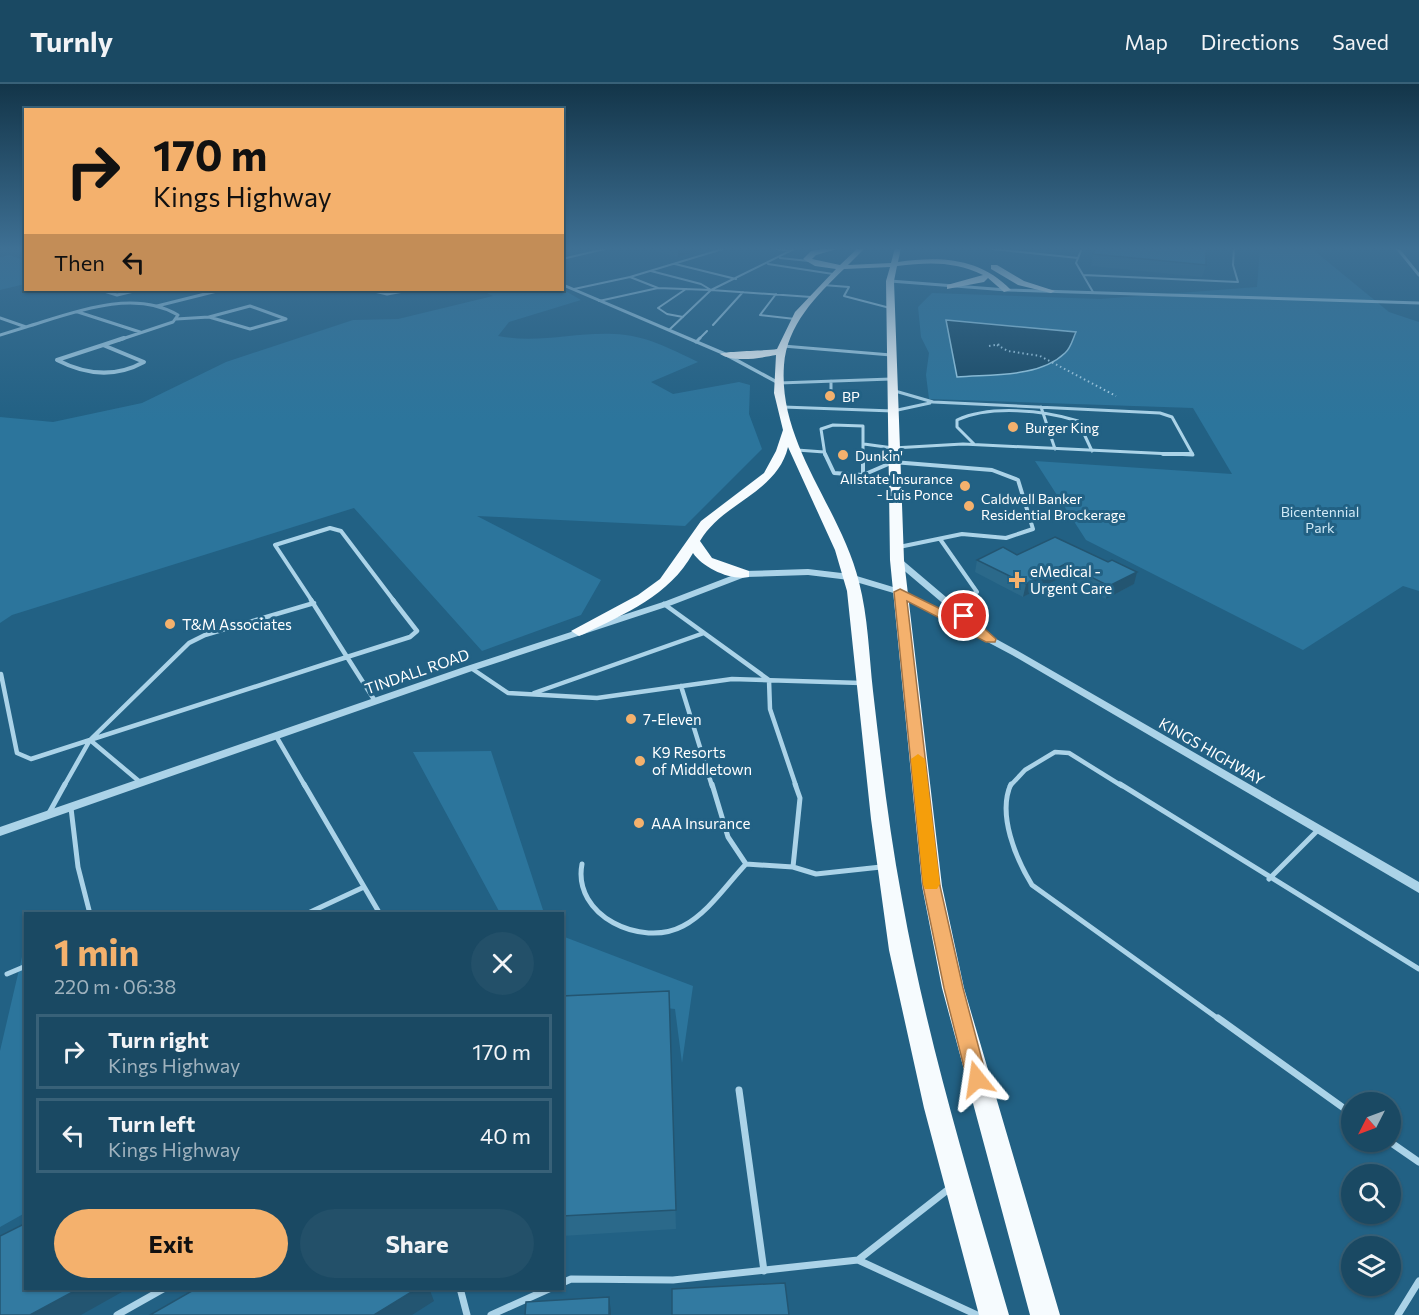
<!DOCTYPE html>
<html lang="en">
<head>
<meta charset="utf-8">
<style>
  :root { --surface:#1a4963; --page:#235069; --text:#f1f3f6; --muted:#9fb2be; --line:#386178; --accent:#f4b16d }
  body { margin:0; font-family:Commissioner,sans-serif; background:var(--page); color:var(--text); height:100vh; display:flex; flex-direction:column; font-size:22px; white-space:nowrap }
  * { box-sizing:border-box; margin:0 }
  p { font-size:20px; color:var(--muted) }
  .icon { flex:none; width:33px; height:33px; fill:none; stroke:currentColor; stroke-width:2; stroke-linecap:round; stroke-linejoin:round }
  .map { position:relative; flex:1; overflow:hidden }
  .panel { position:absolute; left:24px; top:828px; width:540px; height:378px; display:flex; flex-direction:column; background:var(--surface); border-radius:0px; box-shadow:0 2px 4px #0004,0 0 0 2px var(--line) }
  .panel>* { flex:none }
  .top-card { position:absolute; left:24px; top:24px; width:540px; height:183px; border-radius:0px; box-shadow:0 2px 4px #0004,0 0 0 2px var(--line); background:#f4b16d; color:#111; overflow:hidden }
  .needle { width:39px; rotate:228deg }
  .buttons { position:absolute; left:1341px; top:1008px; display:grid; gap:12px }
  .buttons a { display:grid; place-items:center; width:60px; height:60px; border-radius:50%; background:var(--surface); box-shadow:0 2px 4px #0004,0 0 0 2px var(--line); font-size:30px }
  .pin { position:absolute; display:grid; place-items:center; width:51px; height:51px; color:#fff; margin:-26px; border:3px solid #fff; border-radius:50%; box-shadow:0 2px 6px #0007 }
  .me { position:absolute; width:66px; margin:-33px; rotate:345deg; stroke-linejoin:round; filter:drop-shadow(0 0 4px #0008) }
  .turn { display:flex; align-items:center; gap:21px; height:126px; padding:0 30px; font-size:27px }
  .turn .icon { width:78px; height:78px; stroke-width:2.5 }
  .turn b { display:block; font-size:42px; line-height:51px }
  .then { display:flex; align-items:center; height:57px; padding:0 30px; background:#0003; gap:12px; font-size:22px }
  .round { display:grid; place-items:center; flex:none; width:63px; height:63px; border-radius:32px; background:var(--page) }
  .headline { display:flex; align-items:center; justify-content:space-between; height:102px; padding:0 30px }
  h1 { font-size:36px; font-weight:700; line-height:45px; color:var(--accent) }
  .action { display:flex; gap:12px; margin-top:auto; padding:12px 30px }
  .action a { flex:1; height:69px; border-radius:36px; background:var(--accent); color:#111; font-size:24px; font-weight:700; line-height:69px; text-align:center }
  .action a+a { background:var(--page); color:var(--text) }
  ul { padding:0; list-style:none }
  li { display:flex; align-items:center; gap:18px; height:75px; margin:0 12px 9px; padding:0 18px; border:3px solid var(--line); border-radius:0px }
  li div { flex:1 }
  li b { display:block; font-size:22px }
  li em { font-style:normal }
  header { display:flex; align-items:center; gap:36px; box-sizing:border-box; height:84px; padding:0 30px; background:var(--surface); border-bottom:2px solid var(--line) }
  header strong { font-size:28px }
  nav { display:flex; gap:33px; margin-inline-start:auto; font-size:21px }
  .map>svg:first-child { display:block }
  .green { fill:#2c759c }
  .water { fill:#184863; stroke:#9fd1e9; stroke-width:1.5 }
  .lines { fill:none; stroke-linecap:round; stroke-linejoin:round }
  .path { stroke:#abd3e8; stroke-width:2; stroke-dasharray:1.5 3; stroke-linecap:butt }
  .service-far5 { stroke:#abd3e8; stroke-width:2 }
  .service-far4 { stroke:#abd3e8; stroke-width:3 }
  .service-far3 { stroke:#abd3e8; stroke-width:4 }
  .service-far2 { stroke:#abd3e8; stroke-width:4.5 }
  .service-far1 { stroke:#abd3e8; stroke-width:5 }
  .service { stroke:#abd3e8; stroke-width:7 }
  .minor-far1 { stroke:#abd3e8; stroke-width:3 }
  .minor { stroke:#abd3e8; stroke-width:4 }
  .tertiary { fill:#abd3e8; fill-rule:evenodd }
  .trunk { fill:#f6fbfe; fill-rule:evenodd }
  .wall { fill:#2b698a }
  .shaded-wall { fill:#235571 }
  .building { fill:#327aa1; stroke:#235571; stroke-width:1.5 }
  .route { fill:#f4b16d; stroke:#9f7347; stroke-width:1.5 }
  .slow { fill:#f59e0b }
  .poi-dot { fill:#f4b16d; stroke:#226184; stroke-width:2 }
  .labels { text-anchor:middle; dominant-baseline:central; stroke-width:6; stroke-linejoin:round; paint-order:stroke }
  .far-poi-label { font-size:14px; fill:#fff; stroke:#226184; text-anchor:start }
  .far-park-label { font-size:14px; fill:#cfe9f6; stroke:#226184 }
  .poi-label { font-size:15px; fill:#fff; stroke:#226184; text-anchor:start }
  .street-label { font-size:15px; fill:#fff; stroke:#226184 }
</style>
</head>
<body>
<header>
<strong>Turnly</strong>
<nav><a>Map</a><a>Directions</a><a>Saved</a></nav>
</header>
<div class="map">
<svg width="1419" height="1231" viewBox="0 0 1419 1231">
  <rect width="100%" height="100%" fill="#226184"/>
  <path class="green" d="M1260 164H1311L1389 228 1419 238V507L1403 502 1303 566 1086 456 1035 377 1232 390 1193 324 929 315 926 291 929 269 921 253 918 223 932 209 1100 215 1257 203Z
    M10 171 25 177V200L0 206V173Z
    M562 205 581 216 509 238 498 252C538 260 575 248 614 250 645 251 671 265 698 278L651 298 673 310 739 298 750 301 749 330 762 365 685 442 477 432 601 496 581 531 482 567 354 424 12 531 0 539V333L53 338 142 319 226 278 353 236 398 235 493 212 481 206Z
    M491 667 544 829H500L413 668Z
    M562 852 693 902 682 979 675 925 563 913Z
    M25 860V1129L0 1143V967Z"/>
  <path class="water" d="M946 236 1076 248C1073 254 1071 264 1065 269 1039 294 991 290 957 293Z"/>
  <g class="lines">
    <path class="path" d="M997 261 1008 267 1040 272 1116 312
      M989 262 1002 260"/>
    <path class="service-far5" d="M771 164 789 167
      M983 164 1078 174
      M1082 164 1076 179 1093 208
      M780 174 809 177
      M562 175 609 164
      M675 180 736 195
      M768 180 833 190
      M651 187 701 200 711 206
      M1083 191 1238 198 1233 181 1234 164
      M630 193 726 164
      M823 201 849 203 844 212 890 224
      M574 205 630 193 658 204
      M599 217 658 204 711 206 796 164H809
      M760 231 795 235
      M760 231 776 210
      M683 233 667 230 658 224 686 205
      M713 241 743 208
      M669 246 711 206 811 213
      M698 256 707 247"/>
    <path class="service-far4" d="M696 258 700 254
      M783 262 891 271
      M831 297V308
      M779 299 891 295
      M783 323 893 327 930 319
      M1041 323 1055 365
      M864 360 893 364 963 360 1193 371 1172 333 1160 329 933 318 895 307
      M974 360 957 343V336C990 321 1044 326 1078 337L1092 367
      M797 366 824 368
      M825 371 821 345 833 341 863 342V371"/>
    <path class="service-far3" d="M825 370 834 389 863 391
      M863 370V391
      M1163 370H1192
      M863 391 893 378 992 386 1018 396 1033 445 1006 454 962 450 899 463
      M940 455 977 508 959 517
      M312 517 275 461 330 444 341 447 394 517"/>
    <path class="service-far2" d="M311 516 347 573
      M664 520 769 596 770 625 796 702
      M951 521 962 516
      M347 573 375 617
      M347 573 410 553 417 547 393 516
      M471 584 508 609 597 614 732 595 861 599
      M1 590 17 669 31 675 347 573
      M681 602 712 702
      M534 609 704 549
      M276 652 305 702
      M90 656 140 698
      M64 702 90 656 189 559 205 551 314 519
      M1010 702 1025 686 1055 668 1069 669 1122 702"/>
    <path class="service-far1" d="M304 700 380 830
      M712 700 728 753 746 780 793 783
      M795 700 800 714 793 783 816 790 881 783
      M1011 700C997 730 1016 775 1032 801L1220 936
      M1120 700 1419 885
      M71 724 78 783 90 830
      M49 729 65 700
      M582 780C572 832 642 864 683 842 708 829 727 800 746 780
      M1269 795 1318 746
      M306 830 364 803
      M7 890 26 882"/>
    <path class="service" d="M1218 934 1352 1030
      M739 1006 764 1187
      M1390 1058 1419 1078
      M858 1176 950 1104
      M562 1199 571 1195 673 1196 858 1176 977 1231
      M460 1204 467 1231
      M117 1231 165 1204
      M491 1231 551 1204
      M1398 1231 1419 1197"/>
    <path class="minor-far1" d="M1397 164 1419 191
      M890 197 1007 206 1419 219
      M101 206 117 211 138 206
      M370 206 387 210 409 206
      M157 222 221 206
      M250 222 286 235 250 245 209 233Z
      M78 228 140 248
      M0 234 26 243 0 251
      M176 235 209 233
      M26 243C72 229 133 204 178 231L173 238 119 256"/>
    <path class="minor" d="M103 261 124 254
      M103 261 144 278C115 294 86 291 57 276Z"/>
    <path class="tertiary" d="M562 199 727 269 782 299 777 300 723 271 562 202Z
      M897 473 900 474 979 541 981 543 978 545 1018 567 1419 798V809L1012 571 897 510 849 496 808 491 745 493 672 521 472 587 0 752V743L464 583 666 517 744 487 808 485 850 490 903 506 966 539 894 478V474Z"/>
    <path class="trunk" d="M828 164H841L816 171 812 175 840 181 858 164H865L848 181 891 179 895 164H901L898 178C941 172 980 174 1011 206L1004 208 988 194 984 198 947 205V201L983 191C954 177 929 178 897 182L894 197 904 476 942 802 964 904 1060 1231H1030L942 904 922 802 890 476 886 197 890 183 844 185C816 212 787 241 784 281 778 361 841 424 859 498 868 533 869 570 873 607 881 676 889 746 902 815 927 956 969 1093 1009 1231H979L924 1024 889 866 871 735 847 507 835 466 788 363C777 409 723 418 700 457L712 474 749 487V493C731 497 703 484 693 469 669 512 626 529 584 550L579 552 571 547 638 511 660 495 701 437 764 389 776 367 783 346 774 309 776 271C760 274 734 279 720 270 724 267 766 267 777 265L795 228 836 185 815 182 803 175 811 167Z
      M991 181H997L1024 197 1055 207 1051 209 1018 201 991 185Z"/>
  </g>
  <path class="wall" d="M642 164H708L678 173Z
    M1093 170 1206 181 1202 193 1091 182Z
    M1055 453 1134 500 1106 515 1062 493 1023 513 975 488 977 476 1017 471Z
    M669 907 676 1145 562 1152V912Z"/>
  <path class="shaded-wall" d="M678 164H708L678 173Z
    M1065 480 1062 493 1023 513 1026 500Z
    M1137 488 1134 500 1106 515 1109 502Z
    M80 1204H129L81 1231H30Z
    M418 1204H429L434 1217 412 1231H374Z
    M609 1213 611 1227V1231H609Z"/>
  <path class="building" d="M1096 164H1206V181L1093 170Z
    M1055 453 1108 478 1112 476 1137 488 1109 502 1065 480 1026 500 977 476 1003 463 1017 471Z
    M669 907 676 1126 562 1132V912Z
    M26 1139V1204H80L30 1231H0V1152Z
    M785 1199 789 1231H672V1205Z
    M197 1204H418L374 1231H150Z
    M609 1213V1231H525L526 1218Z"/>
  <linearGradient id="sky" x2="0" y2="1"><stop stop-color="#133549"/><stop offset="0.49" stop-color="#3e7094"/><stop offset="1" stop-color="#3e7094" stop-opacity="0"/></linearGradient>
  <rect width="1419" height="336" fill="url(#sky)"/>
  <path class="route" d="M900 505 959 534V530H968L996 555 995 558H986L907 517 940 802 963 904 987 995 984 1001 977 1004 970 1001 967 995 944 904 923 802 894 508Z"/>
  <path class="slow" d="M918 670 925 675 940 800 937 805H925L923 800 911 675Z"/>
  <g class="poi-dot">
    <circle cx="830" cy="312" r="6"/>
    <circle cx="1013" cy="343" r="6"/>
    <circle cx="843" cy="371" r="6"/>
    <circle cx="965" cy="402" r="6"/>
    <circle cx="969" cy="422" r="6"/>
    <path d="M1014 487h6v6h6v6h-6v6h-6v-6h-6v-6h6z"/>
    <circle cx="170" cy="540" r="6"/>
    <circle cx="631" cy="635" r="6"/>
    <circle cx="640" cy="677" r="6"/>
    <circle cx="639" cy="739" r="6"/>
  </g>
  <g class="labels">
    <g class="far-poi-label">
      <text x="842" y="312">BP</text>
      <text x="1025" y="343">Burger King</text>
      <text x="855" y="371">Dunkin'</text>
      <text x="953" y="394" text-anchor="end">Allstate Insurance<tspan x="953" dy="16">- Luis Ponce</tspan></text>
      <text x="981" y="414">Caldwell Banker<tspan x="981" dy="16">Residential Brockerage</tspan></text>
    </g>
    <g class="far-park-label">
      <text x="1320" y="427">Bicentennial<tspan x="1320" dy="16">Park</tspan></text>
    </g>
    <g class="poi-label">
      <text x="1030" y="487">eMedical -<tspan x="1030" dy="17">Urgent Care</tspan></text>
      <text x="182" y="540">T&amp;M Associates</text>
      <text x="643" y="635">7-Eleven</text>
      <text x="652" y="668">K9 Resorts<tspan x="652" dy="17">of Middletown</tspan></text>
      <text x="651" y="739">AAA Insurance</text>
    </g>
    <g class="street-label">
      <text transform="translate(417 587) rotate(-19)">TINDALL ROAD</text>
      <text transform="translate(1212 667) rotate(30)">KINGS HIGHWAY</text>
    </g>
  </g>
</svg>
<div class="buttons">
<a><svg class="needle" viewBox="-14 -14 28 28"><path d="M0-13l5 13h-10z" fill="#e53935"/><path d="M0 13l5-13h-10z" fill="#9fb2be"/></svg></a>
<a><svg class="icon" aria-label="search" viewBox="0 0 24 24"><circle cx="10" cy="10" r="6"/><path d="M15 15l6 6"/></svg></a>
<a><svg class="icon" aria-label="layers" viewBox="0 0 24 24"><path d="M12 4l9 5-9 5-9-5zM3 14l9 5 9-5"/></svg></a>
</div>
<div class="pin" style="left:964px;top:532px;background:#d93025"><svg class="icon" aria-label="arrive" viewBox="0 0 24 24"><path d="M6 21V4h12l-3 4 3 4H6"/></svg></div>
<svg class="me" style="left:977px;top:995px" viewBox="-20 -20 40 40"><path d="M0-17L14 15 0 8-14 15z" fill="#f4b16d" stroke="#fff" stroke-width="4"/></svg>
<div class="top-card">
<div class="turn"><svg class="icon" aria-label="right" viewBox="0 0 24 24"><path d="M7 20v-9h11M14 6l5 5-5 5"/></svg><div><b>170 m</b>Kings Highway</div></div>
<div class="then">Then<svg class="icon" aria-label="left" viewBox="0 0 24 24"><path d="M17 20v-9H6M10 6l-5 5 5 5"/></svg></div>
</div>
<section class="panel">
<div class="headline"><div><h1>1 min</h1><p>220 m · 06:38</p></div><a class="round"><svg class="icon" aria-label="close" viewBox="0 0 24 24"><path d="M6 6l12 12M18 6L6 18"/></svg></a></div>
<ul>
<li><svg class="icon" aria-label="right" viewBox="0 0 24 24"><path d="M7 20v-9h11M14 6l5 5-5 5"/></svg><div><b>Turn right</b><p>Kings Highway</p></div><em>170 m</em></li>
<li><svg class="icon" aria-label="left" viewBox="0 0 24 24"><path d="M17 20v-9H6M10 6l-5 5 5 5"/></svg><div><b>Turn left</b><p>Kings Highway</p></div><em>40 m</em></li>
</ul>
<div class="action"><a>Exit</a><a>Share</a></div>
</section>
</div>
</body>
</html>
